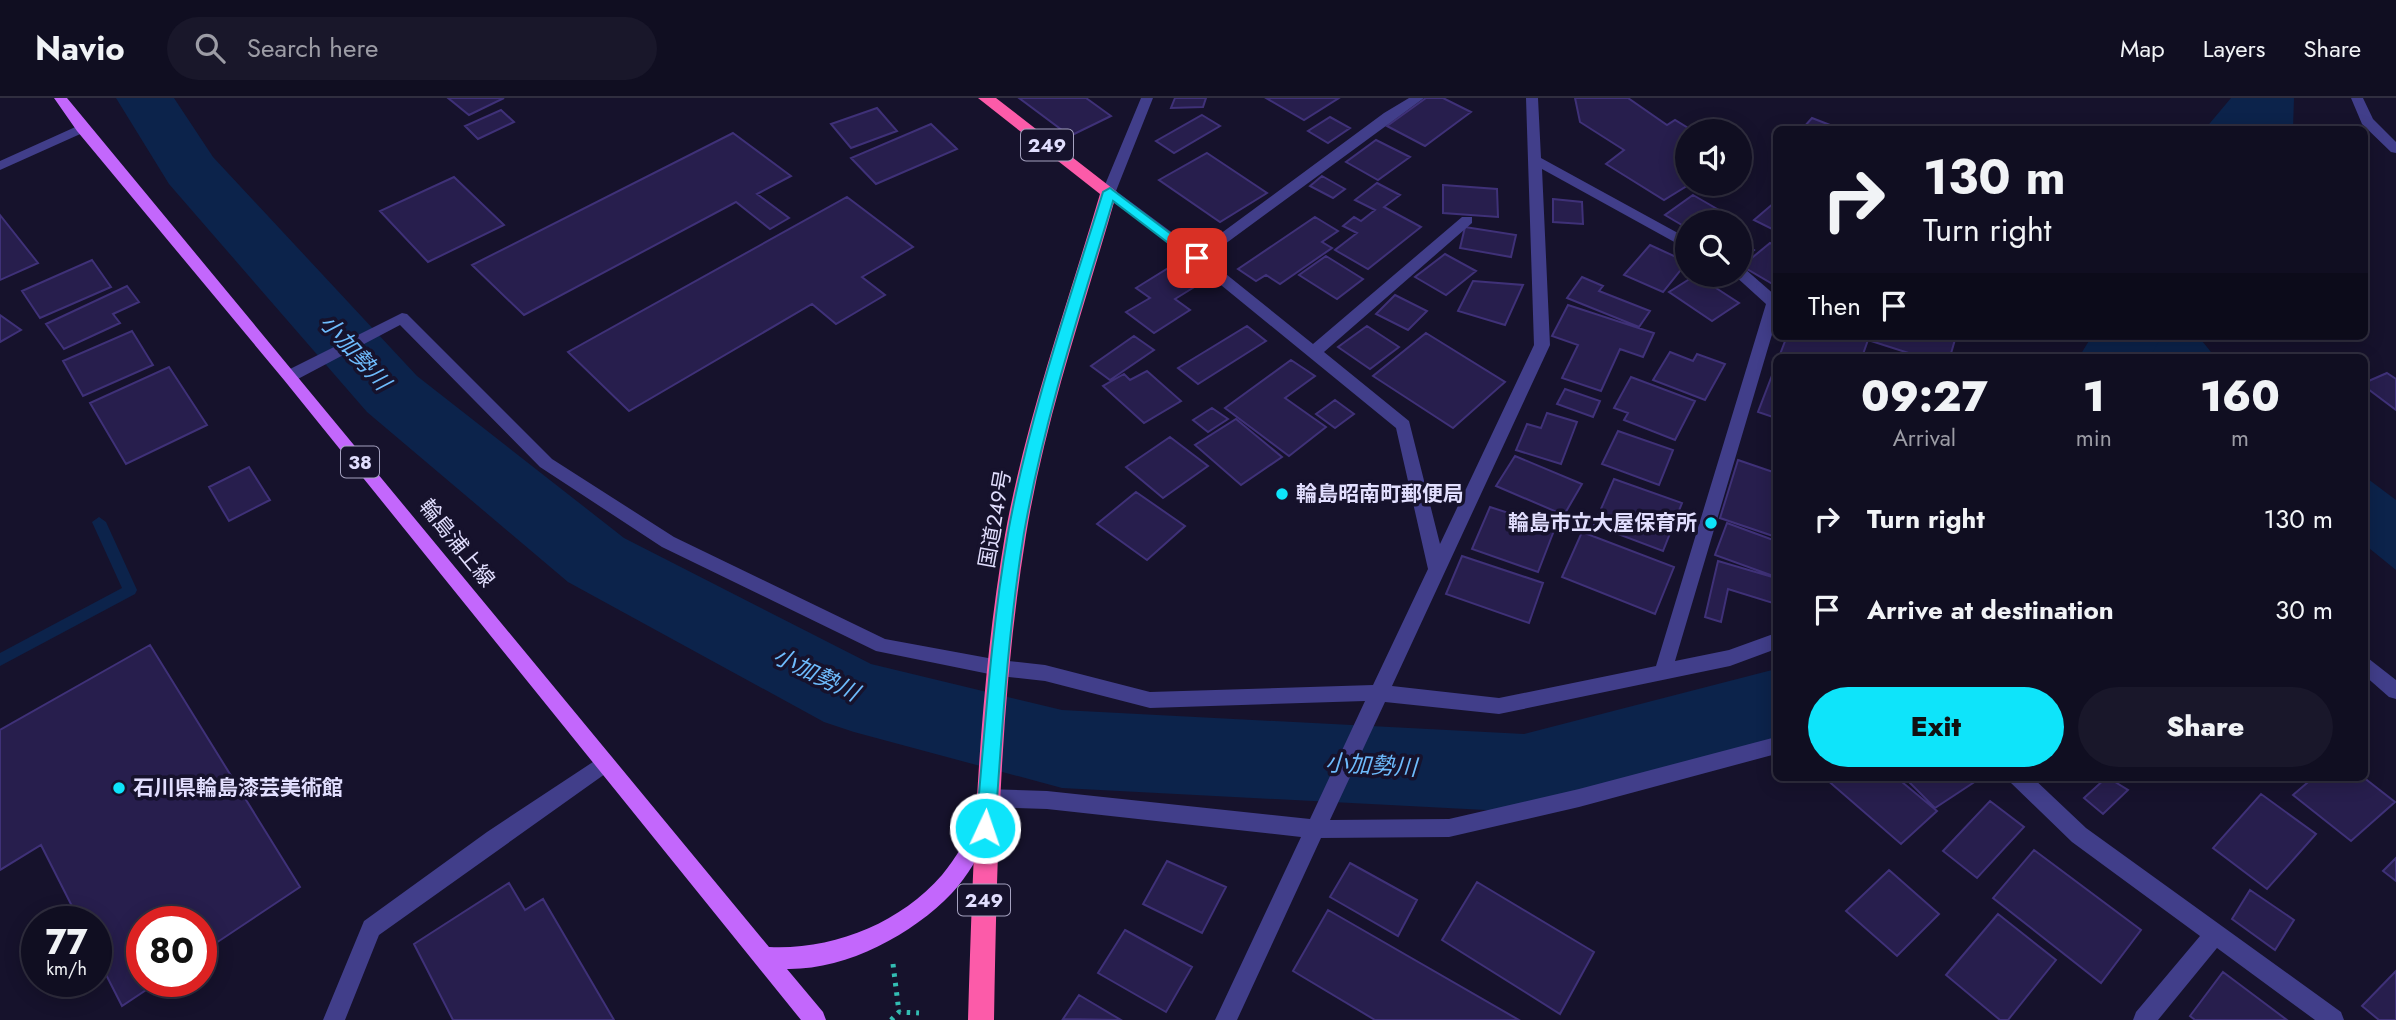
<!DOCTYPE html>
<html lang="en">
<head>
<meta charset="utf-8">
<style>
  :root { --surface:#100e21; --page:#19172a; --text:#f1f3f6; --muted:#9c9ca5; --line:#302e3f; --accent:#0ee4fa }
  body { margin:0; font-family:Jost,"Noto Sans JP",sans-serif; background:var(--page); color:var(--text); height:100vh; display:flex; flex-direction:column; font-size:26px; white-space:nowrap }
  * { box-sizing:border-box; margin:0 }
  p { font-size:23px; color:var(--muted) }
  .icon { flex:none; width:38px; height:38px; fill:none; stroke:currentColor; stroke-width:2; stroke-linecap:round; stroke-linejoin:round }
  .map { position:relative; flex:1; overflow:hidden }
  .panel { position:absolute; left:1773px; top:256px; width:595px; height:427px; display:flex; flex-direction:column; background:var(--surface); border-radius:10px; box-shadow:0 4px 18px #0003,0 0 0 2px var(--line) }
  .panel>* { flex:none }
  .guide { position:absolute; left:1773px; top:28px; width:595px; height:214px; border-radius:10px; box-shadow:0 4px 18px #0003,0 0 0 2px var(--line); background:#100e21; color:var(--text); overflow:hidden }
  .fabs { position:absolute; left:1675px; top:21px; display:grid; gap:14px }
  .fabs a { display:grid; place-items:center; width:77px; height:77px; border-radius:50%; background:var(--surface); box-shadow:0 4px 18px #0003,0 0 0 2px var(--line); font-size:35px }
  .speed { position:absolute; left:21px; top:808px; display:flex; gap:14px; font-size:35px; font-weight:700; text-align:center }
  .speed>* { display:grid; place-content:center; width:91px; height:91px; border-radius:50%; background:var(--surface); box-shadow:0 4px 18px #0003,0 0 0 2px var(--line); line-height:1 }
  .speed small { font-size:18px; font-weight:400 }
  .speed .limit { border:10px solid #d22; background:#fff; color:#111 }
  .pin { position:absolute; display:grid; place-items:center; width:60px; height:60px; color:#fff; margin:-30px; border-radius:14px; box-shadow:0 4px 10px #0006 }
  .me { position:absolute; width:77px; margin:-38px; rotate:3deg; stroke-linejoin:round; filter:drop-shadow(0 0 5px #0008) }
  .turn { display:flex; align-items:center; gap:24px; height:147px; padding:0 35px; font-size:32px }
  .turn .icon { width:91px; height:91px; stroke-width:2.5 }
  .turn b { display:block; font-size:49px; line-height:60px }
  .then { display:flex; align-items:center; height:66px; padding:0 35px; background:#0003; gap:14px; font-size:26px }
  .eta { display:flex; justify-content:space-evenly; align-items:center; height:119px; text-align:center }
  .eta b { font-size:42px; font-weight:800; line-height:49px }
  .primary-button { display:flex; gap:14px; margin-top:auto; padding:14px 35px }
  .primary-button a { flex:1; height:80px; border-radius:42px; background:var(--accent); color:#111; font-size:28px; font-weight:800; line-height:80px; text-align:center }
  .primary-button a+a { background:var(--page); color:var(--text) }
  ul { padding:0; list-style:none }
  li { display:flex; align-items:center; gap:21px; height:91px; padding:0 35px }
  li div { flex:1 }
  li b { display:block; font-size:26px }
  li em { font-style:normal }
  header { display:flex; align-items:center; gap:42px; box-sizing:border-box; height:98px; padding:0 35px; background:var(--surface); border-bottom:2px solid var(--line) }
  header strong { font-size:33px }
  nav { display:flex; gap:38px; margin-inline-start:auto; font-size:24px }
  .search { width:490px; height:63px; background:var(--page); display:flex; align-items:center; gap:18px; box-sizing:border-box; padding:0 24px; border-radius:38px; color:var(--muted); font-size:26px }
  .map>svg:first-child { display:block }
  .water { fill:#0c234b }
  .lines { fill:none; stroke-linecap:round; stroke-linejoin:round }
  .stream { fill:#0c234b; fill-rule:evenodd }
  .river { fill:#0c234b; fill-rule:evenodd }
  .building { fill:#271e4d; stroke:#3f3178; stroke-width:2 }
  .path { stroke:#33bdb3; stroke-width:5; stroke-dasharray:3.5 6; stroke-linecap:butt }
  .minor { fill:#413e8a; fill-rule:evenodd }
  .major { fill:#c367fc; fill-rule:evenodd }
  .highway { fill:#fc5ba9; fill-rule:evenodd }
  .route { fill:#0ee4fa; stroke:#0994a2; stroke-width:2 }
  .poi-dot { fill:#0ee4fa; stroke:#16122c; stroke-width:2.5 }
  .labels { text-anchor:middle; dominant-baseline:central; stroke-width:7; stroke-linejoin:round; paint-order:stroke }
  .shield { fill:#16122c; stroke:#a4a1bf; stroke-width:2 }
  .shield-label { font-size:19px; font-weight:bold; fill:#e1defe }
  .poi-label { font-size:21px; font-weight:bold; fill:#e1defe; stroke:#16122c; text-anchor:start }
  .street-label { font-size:21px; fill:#e1defe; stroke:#16122c }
  .water-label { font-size:23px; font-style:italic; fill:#6ebbfc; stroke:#16122c }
</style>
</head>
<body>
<header>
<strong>Navio</strong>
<div class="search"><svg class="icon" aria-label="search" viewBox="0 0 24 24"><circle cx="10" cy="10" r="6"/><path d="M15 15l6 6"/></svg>Search here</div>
<nav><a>Map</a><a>Layers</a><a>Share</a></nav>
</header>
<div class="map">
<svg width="2396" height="922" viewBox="0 0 2396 922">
  <rect width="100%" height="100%" fill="#16122c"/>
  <path class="water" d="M2231 0H2294L2293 31H2205Z
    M2128 238H2198L2215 259H2128L2140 248Z
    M2364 378 2396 402V472L2364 446Z"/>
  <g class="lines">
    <path class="stream" d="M99 419 106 424 137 492 135 496 0 568V555L122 490 92 424Z"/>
    <path class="river" d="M116 0H174L213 59 417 278 624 440 871 566 1062 612 1524 636 1776 571V645L1524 714 1062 690 854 634 824 624 568 484 367 314 169 86Z
      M2092 238H2162L2150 259H2079Z"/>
  </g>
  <path class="building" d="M448 0H504L469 17Z
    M1019 0H1086L1111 18 1070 38Z
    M1175 0H1206L1203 9 1171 10Z
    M1266 0H1339L1304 22Z
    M1426 0H1443L1471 14 1425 48 1387 28Z
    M1575 0H1628L1667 27 1675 22 1693 33H1687V86H1690L1664 102 1606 66 1624 52 1580 24Z
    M877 10 897 33 851 50 831 26Z
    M501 12 514 24 478 41 465 28Z
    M1202 17 1220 28 1174 55 1156 43Z
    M1330 19 1350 30 1328 45 1308 33Z
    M1812 20 1843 32 1803 30Z
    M931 26 957 51 876 86 851 60Z
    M733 35 791 78 757 96 789 120 770 131 736 104 524 217 472 167Z
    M1376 42 1410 59 1378 82 1346 64Z
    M1207 55 1267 95 1220 124 1159 82Z
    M1322 78 1345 91 1333 100 1310 88Z
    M454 79 504 127 428 164 380 113Z
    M1377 85 1400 97 1384 109 1421 129 1368 171 1335 152 1357 135 1343 128 1354 119 1361 123 1375 112 1355 102Z
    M1443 87 1497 91 1498 119 1443 115Z
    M1693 97 1731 119 1723 124H1687V130L1665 117Z
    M847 99 913 149 862 179 885 197 836 226 812 206 629 313 568 254Z
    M1553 101 1582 104 1583 126 1553 124Z
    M1775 104 1776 105V133L1754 122Z
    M0 117 38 165 0 182Z
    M1315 119 1338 133 1322 144 1332 150 1280 186 1266 177 1256 183 1238 171Z
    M1465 129 1516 137 1511 159 1460 150Z
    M1740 143 1754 152 1740 163Z
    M1770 145 1776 148V188L1742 168Z
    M1650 147 1687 164 1663 194 1624 177Z
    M1445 156 1476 173 1446 197 1415 179Z
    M1326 158 1363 181 1337 201 1299 177Z
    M92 162 111 189 40 220 22 193Z
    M1170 169 1196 188 1175 201 1190 212 1154 235 1126 214 1150 200 1136 190Z
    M1696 177 1739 205 1712 223 1669 194Z
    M1582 179 1603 188 1599 193 1650 213 1639 229 1567 200Z
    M1473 183 1523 187 1505 227 1458 213Z
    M127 188 139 204 113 216 120 225 64 251 46 226Z
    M1395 197 1427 213 1408 232 1376 216Z
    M1568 207 1654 235 1643 259 1620 251 1601 293 1562 280 1578 247 1552 238Z
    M0 217 21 232 0 244Z
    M1247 228 1266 243 1198 286 1178 270Z
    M1367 228 1399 249 1370 271 1338 249Z
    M132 233 153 267 83 298 63 263Z
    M1426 235 1505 284 1453 330 1373 278Z
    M1134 238 1154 252 1110 282 1091 268Z
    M1787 238 1813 241 1814 238H1956L1950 259H1921L1868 242 1862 259H1779Z
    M1670 254 1693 263 1697 256 1725 266 1705 302 1653 282Z
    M1291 262 1315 278 1285 300 1326 329 1289 358 1225 310Z
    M1776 267V320L1758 314Z
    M169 269 207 327 126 366 90 305Z
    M1147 273 1181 303 1144 325 1103 288 1124 276 1130 282Z
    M2387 275 2396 281V312L2364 288V285Z
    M1631 279 1695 303 1675 342 1624 322 1628 315 1614 310Z
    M1565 291 1600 303 1593 319 1557 306Z
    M1335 302 1354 316 1335 330 1316 316Z
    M1212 310 1228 321 1208 334 1193 322Z
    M1547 315 1577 324 1561 366 1516 352 1527 326 1541 330Z
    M1236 321 1282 359 1241 387 1195 347Z
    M1618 333 1673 352 1659 387 1602 366Z
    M1170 339 1208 368 1163 400 1126 369Z
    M1515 358 1582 386 1564 417 1496 388Z
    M1738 362 1776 375V439L1720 420Z
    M249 369 270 402 229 423 209 389Z
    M1614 381 1682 405 1663 453 1594 427Z
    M1136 394 1185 428 1147 462 1097 426Z
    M1490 409 1555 430 1538 474 1472 451Z
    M1727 425 1776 443V479L1715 457Z
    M1582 434 1674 469 1655 516 1562 479Z
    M1462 458 1543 485 1529 525 1446 496Z
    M1718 463 1776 480V506L1728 491 1721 524 1705 519Z
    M150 547 300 789 201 855V824H142V884H158L122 908 96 857V824H80L41 747 0 772V632Z
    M1828 679H1896L1937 713 1901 746 1826 681Z
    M1904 679H1982L1935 710Z
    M2107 679 2128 692 2103 716 2084 700Z
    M2314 679H2363L2395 704 2351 743 2293 697Z
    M2261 696 2316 736 2267 791 2213 750Z
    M1990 703 2024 729 1977 780 1943 753Z
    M2034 752 2141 832 2101 885 1993 800Z
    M2396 760V783L2383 773Z
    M1167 763 1226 789 1202 835 1143 806Z
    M1350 765 1417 802 1398 838 1330 799Z
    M1889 772 1939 816 1897 858 1846 813Z
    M1477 784 1594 854 1560 916 1442 842Z
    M509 785 525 812 543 801 614 922H453L414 846Z
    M2250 792 2294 822 2275 852 2232 821Z
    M1328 812 1519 922H1375L1293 873Z
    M1998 816 2056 862 2008 922H2000L1946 877Z
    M1125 832 1192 869 1166 914 1098 875Z
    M2396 873V922H2379L2362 908Z
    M2223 874 2287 922H2195L2190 918Z
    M1079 897 1121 922 1063 921Z"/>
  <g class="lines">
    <path class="path" d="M893 866 899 914
      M891 922 899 914 919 915"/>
    <path class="minor" d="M1141 0H1153L1116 93 1197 153 1384 15 1409 0H1424L1206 160 1313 246 1462 119H1472V125L1324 254 1409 323 1440 446 1534 247 1526 0H1538L1541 60 1687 140V151L1542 71 1550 247 1392 588 1499 600 1656 568 1766 206 1734 177H1740V169L1745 171 1776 198V223L1675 563 1729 552 1776 535V551L1730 568 1499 616 1385 604 1330 722 1449 721 1579 691 1776 639V656L1579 709 1449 739 1321 740 1237 922H1215L1301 739 1047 711 987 709 980 706 977 700 980 694 987 691 1047 693 1310 721 1365 603 1150 610 1045 583 999 578 876 553 662 449 540 369 400 227 296 282 290 284 282 278 284 274 402 215 407 216 552 361 674 439 885 541 999 562 1045 567 1150 594 1373 587 1428 471 1396 330 1183 156 1104 97 1102 94Z
      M2351 0H2363L2373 21 2396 44V55L2391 54 2362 26Z
      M82 26 87 27V33L0 72V63Z
      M2364 557 2396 582V601L2389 599 2364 577Z
      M605 656 612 659 615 665 612 671 379 837 345 922H323L364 823 487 734Z
      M2008 679H2032L2086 730 2341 914 2344 922H2315L2217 850 2158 922H2133L2136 914 2200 838 2072 744 2011 685Z"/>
    <path class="major" d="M54 0H67L769 849C833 852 899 826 942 777 956 760 966 741 978 723L985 721 992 723 995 730 992 737C979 756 968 778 952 795 912 837 846 872 787 871L823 914 826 922H801L284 282 77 33Z"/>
    <path class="highway" d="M978 0H996L1117 94C1085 207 1045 320 1026 437 1000 597 997 760 994 922H968C973 760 978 597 1005 437 1026 321 1067 208 1100 96Z"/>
  </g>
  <path class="route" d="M1110 90 1203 160 1201 163H1192L1113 103C1080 212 1044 322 1024 435 1008 532 1002 632 995 730L992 736 985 738 979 736 976 730C985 632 991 532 1008 435 1029 319 1068 206 1103 94Z"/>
  <g class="poi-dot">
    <circle cx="1282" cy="396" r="7"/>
    <circle cx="1711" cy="425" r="7"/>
    <circle cx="119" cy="690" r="7"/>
  </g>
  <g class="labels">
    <g class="shield">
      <rect x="1021" y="31.5" width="52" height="31" rx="5"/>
      <rect x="341" y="348.5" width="38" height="31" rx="5"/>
      <rect x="958" y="786.5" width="52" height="31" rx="5"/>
    </g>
    <g class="shield-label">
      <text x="1047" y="47">249</text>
      <text x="360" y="364">38</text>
      <text x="984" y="802">249</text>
    </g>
    <g class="poi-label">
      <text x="1296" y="396">輪島昭南町郵便局</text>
      <text x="1697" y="425" text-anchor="end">輪島市立大屋保育所</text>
      <text x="133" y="690">石川県輪島漆芸美術館</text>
    </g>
    <g class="street-label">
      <text transform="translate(995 421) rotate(-80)">国道249号</text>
      <text transform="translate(457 445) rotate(51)">輪島浦上線</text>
    </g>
    <g class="water-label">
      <text transform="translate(355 254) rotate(48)">小加勢川</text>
      <text transform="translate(816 576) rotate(26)">小加勢川</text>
      <text transform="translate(1371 667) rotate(3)">小加勢川</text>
    </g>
  </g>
</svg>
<div class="fabs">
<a><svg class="icon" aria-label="sound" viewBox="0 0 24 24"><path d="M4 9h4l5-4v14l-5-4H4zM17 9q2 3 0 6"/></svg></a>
<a><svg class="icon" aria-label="search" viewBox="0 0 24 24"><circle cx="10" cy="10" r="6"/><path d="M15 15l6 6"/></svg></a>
</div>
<div class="speed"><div>77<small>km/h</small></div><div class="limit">80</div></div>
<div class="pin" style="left:1197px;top:160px;background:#d93025"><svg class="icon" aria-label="arrive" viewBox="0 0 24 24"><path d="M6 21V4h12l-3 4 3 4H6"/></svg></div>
<svg class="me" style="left:985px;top:730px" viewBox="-20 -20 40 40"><circle r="17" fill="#0ee4fa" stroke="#fff" stroke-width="3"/><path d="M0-11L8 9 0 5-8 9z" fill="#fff"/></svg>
<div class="guide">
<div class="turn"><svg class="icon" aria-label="right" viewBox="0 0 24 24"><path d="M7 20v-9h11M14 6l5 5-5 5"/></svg><div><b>130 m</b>Turn right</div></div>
<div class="then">Then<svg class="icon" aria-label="arrive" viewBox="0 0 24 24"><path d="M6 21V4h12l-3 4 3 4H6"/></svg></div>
</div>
<section class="panel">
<div class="eta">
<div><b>09:27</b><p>Arrival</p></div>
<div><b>1</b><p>min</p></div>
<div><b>160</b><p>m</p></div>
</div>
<ul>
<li><svg class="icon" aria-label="right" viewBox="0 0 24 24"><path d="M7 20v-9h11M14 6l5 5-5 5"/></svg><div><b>Turn right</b></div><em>130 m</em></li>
<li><svg class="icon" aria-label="arrive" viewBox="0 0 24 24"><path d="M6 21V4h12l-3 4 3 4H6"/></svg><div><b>Arrive at destination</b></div><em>30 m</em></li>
</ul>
<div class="primary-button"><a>Exit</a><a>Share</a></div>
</section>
</div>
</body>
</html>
